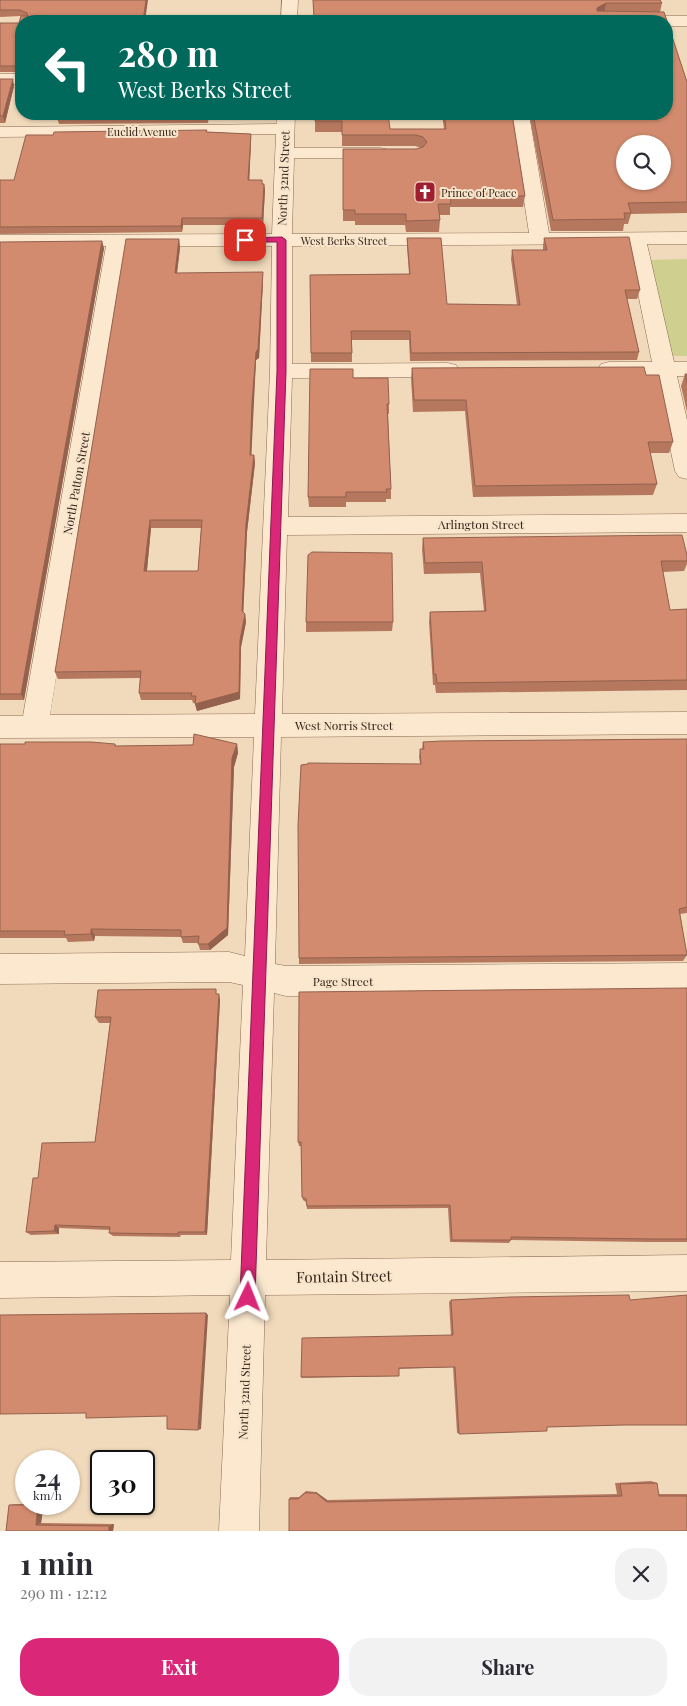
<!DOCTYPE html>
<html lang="en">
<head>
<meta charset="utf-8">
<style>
  :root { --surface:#fff; --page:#f2f2f3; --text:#2b2b33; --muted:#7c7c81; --accent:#db2777 }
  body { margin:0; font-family:"Playfair Display",serif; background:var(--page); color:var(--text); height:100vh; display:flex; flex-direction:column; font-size:19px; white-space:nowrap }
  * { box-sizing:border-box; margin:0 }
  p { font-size:16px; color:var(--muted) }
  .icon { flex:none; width:28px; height:28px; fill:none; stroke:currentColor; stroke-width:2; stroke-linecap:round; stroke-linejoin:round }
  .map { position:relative; height:1531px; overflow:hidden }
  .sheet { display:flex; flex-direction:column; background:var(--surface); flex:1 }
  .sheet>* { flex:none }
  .banner { position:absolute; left:15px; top:15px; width:658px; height:105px; border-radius:20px; box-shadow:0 1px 4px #0004; background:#00695c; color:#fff; overflow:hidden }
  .fabs { position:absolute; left:616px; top:135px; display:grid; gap:10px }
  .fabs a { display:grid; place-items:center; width:55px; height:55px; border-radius:50%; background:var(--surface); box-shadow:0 1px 4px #0004; font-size:25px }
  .speed { position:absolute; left:15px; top:1450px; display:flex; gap:10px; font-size:25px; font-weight:700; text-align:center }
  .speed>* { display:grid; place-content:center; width:65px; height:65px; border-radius:50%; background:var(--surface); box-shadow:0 1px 4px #0004; line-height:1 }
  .speed small { font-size:12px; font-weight:400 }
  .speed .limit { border:2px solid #111; border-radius:8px; background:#fff; color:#111 }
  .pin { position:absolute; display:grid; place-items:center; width:42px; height:42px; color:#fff; margin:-21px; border-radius:10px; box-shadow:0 2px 8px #0006 }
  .me { position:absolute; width:55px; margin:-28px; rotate:2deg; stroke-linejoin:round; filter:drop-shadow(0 0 4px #0008) }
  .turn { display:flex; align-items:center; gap:18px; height:105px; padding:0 20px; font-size:22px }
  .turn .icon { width:65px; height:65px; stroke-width:2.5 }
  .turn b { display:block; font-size:35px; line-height:42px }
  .round { display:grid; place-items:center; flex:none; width:52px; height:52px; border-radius:20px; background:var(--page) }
  .overview { display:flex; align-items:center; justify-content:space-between; height:85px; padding:0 20px }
  h1 { font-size:30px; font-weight:700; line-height:38px }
  .primary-button { display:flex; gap:10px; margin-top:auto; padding:10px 20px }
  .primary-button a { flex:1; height:58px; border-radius:20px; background:var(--accent); color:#fff; font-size:20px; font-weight:700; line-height:58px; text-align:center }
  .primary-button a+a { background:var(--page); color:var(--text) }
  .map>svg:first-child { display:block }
  .green { fill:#cfcf8f }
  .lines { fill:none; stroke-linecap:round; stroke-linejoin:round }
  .minor-casing { stroke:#896a54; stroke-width:1 }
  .minor { fill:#fbe8cf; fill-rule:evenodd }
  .wall { fill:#b5785f; fill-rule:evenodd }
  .shaded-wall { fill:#93614d }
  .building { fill:#d28b6e; stroke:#93614d; fill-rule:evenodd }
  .route { fill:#db2777; stroke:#8e194d }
  .labels { text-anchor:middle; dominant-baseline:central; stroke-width:4; stroke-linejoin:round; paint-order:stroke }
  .far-street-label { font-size:11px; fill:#37241a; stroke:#f8e5cb }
  .far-poi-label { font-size:11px; fill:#37241a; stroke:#f8e5cb; text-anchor:start }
  .street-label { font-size:12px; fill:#37241a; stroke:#f8e5cb }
  .near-street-label { font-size:15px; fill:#37241a; stroke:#f8e5cb }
</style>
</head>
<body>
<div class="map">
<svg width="687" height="1531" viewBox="0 0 687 1531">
  <rect width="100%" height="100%" fill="#f1dabb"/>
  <path class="green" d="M687 259V356H671L647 260Z"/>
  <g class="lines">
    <g class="minor-casing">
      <path id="minor" d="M282 0H298L297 21H281Z
        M604 16H687V26H666V21H596Z
        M0 74H21V84H0Z
        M277 114H295L294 148H380L386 149 389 153 386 157 380 158H294L292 234 529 233 511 114H529L549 233 687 232V244H647L674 362H687V376H677L687 420V479L679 477 675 471 655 376H609L601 374 598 369 601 364 609 362H652L628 244 292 246V364L448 363 456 365 459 370 456 375 448 377 292 378 288 517 687 514V532L287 535 282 714 687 712V734L281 737 275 964 286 966 687 963V993L286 996 274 993 266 1260 687 1255V1291L265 1295 259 1531H219L230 1295 0 1298V1262L231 1260 243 985 229 982 0 984V954L229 952 245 956 254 737 0 738V716H23L106 246 0 247V235L272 234 276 134 0 137V127L277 124ZM126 246H272L270 371 255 714 50 715Z"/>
    </g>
    <use href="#minor" class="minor"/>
  </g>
  <path class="wall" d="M0 0H148L21 21V72H0V23H19L21 16 0 17Z
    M313 0H660L662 3 660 12H664L687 82V213L631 214 628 224H624L623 231H551L529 114H666V21H311V18H314ZM625 144H662V181H625Z
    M0 79 14 86 5 123H0Z
    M209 114 208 123 59 124 57 118Z
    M315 114 390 129H444L442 114H512L525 196 523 207H450V215H439L440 220 439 232H406L405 225H355V221H343V149H416L421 148 415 146H342V132H315Z
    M207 132 251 134V141L249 180 264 184 265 190 263 225H183L182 232 0 234V180H14L53 135Z
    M407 238 447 304 517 305 511 259 512 250H543V246L544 238 640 290 637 299H627L639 352 637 360 410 361 409 340H352V362H311L310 275 409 274 407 247Z
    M179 239 180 248 177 273 263 281 259 358 256 360 253 411 251 455H254L255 463 247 532 243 613 245 614 246 622 241 647 240 699 197 711 195 703H193L192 700H141L139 693 140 678 58 679 55 672ZM151 528H201L198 571H147Z
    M0 242 104 248 24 700H0Z
    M412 368 646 375 673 442 669 453H650L657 484 653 495 473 497 465 411 413 412 411 379Z
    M685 374H687V412L681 386Z
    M353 378 389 404V414H388L391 489V499H386V502H346V507H309L308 497Z
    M423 538 687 555V564L684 571 663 572 670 610 687 609V690L436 693 435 685H433L429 622 430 612 484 611 480 573 424 574 422 549Z
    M306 622H393L392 631 306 632Z
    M687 739V913L680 914 687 955 683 961 299 964V958L420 764 419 757 420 749H422L423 742Z
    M0 744H115L116 746 237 744 238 753 234 767 228 935 210 950H200L198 943H183L181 937 95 936 94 941 68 942 66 938H0Z
    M687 988V1242H647L511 1240 509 1243 450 1242 448 1208 307 1209 306 1202 303 1200 302 1197 301 1146H299L298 1142Z
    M218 994 220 1000 207 1235H181L180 1237 113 1236 109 1233 110 1230 59 1228V1234L31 1235 26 1232 38 1178 95 1142 110 1023H99L95 1017Z
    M451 1300 623 1425 547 1427 457 1433 453 1367 399 1369V1376H398L302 1378 301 1377 451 1335 449 1302Z
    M651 1481 657 1483 658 1494H687V1531L289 1499 290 1497H299L306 1491 316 1492 327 1500 617 1494 615 1483Z
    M15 1504H44L41 1523 114 1524 113 1531H6L9 1505Z"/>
  <path class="shaded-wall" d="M146 0H148L145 21H143Z
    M606 3 604 14 595 19 597 8Z
    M13 79 14 86 5 123 3 116Z
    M251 134V141L249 187 248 180Z
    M264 184 265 190 263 225 262 218Z
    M182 218 183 225 182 232 181 226Z
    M179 239 180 248 176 281 175 273Z
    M102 241 104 248 24 700 21 694Z
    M263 272V281L259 358 256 360 251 463 250 455 252 403 256 352Z
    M254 455 255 463 247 532 243 619 242 611 246 524Z
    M150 520 151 528 146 579 144 571Z
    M245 614 246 622 241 647 240 699 197 711 195 704 240 640Z
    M237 744 238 753 234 767 228 935 210 950 208 944 232 758Z
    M91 929 95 936 94 941 91 934Z
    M219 994 220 1000 207 1235 205 1232Z
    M55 1225 59 1228V1234L54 1231Z
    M206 1313 208 1315 201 1429 198 1430Z
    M316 1492 327 1500V1502L316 1493Z
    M44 1504 41 1523 36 1525 38 1505Z
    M114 1524 113 1531H109V1526Z"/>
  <path class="building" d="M0 0H146L143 21H21V66H0V23H19L21 16H28L27 13 20 10H0Z
    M313 0H660L662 3H606L597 8V11L664 12 687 82V202L628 203 631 213H624L625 219 553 220 533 114H666V21H311V18H314ZM625 144H662V181H625Z
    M0 79H13L3 116H0Z
    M58 114H208V116L57 118Z
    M315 114H388L390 129H446L444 114H512L525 196H450L451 204H438L440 220 406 221V214H355V210H343V149H416L423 147 427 142 423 137 416 135H342V121H315Z
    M207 130 206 132 251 134 248 180H262V184H264L262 218H182L181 226 0 227V180H14L26 135H53L54 132Z
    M629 237 640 290H625L639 352 411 353 410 331H351L352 353H311L310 275 410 274 407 238H441L447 304 520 305 512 250H547L544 238Z
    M126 239H179L175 273 263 272 258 349 256 352 252 403 250 455H254L246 524 242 611 245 614 240 640 239 692 195 704 196 696H191L192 693H139L141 671 55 672ZM150 520H202L198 571H144Z
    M102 241 21 694H0V242Z
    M644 367 646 375H659L673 442H648L657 484 475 486 466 400H414L412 368Z
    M310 369H353V378H388L389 404H387L391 489H386L387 492H346V497H308Z
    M685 374H687V383Z
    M682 535 687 555V561H661L670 610 687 609V680L437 683 436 674 434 675 430 612 486 611 482 562 425 563 423 538Z
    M312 552 392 553 393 622H306L308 555Z
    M194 734 237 744 232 758 227 928 208 944H198L199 936 181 937V930L91 929V934L64 935 65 931H0V744H25V742H91L115 744V746L193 745Z
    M687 739V907L679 909 687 955 299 958 298 825 301 765 308 764V763L421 764 420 749H424L423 742 442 741Z
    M687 988V1239H652L511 1237V1240H452L450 1205 307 1206 306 1199 302 1197 301 1142H298L299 992Z
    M216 989V994H219L205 1232H178V1234L109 1233 110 1227 55 1225 54 1231 26 1232 33 1178H38L42 1143 95 1142 111 1017H95L98 990Z
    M629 1295 630 1300 687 1295V1425H623L547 1427V1431L459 1434 455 1367 399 1368V1376L301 1377 302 1338 453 1335 451 1300 510 1297Z
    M206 1313 198 1430 167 1429V1416L86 1418V1413L0 1414V1315Z
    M657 1483 659 1496H687V1531H289V1499H298L305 1493H316L327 1502 566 1497 622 1496 620 1484Z
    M9 1505H38L36 1525 109 1526V1531H6Z"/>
  <path class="route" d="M282 237 286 240V371L255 1297 253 1302 248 1304 242 1302 240 1297 277 371V242H245L241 240 245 238Z"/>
  <defs>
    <g id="church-square" transform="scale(1.125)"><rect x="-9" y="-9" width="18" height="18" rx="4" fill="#9d1f30" stroke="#f8e5cb"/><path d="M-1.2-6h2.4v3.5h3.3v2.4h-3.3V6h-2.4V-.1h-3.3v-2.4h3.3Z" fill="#fff"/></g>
  </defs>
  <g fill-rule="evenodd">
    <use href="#church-square" x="425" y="192"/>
  </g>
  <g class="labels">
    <g class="far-street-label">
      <text x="142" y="131">Euclid Avenue</text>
      <text x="344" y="240">West Berks Street</text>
    </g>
    <g class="far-poi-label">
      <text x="441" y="192">Prince of Peace</text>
    </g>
    <g class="street-label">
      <text transform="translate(283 178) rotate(-88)">North 32nd Street</text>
      <text transform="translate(76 483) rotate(-80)">North Patton Street</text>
      <text x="481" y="524">Arlington Street</text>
      <text x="344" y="725">West Norris Street</text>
      <text x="343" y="981">Page Street</text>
      <text transform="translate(244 1392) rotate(-88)">North 32nd Street</text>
    </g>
    <g class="near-street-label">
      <text transform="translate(344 1276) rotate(-1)">Fontain Street</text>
    </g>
  </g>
</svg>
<div class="fabs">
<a><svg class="icon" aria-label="search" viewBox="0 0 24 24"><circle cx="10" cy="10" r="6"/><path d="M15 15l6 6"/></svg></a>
</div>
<div class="speed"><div>24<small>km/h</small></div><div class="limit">30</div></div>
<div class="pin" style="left:245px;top:240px;background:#d93025"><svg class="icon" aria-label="arrive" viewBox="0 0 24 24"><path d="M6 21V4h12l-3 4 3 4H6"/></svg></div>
<svg class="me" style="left:248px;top:1297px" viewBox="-20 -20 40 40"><path d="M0-17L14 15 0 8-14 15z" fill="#db2777" stroke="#fff" stroke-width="4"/></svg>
<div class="banner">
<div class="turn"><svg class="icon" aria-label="left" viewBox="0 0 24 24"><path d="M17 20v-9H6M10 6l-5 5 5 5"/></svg><div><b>280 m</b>West Berks Street</div></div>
</div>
</div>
<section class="sheet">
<div class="overview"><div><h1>1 min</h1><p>290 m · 12:12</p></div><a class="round"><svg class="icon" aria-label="close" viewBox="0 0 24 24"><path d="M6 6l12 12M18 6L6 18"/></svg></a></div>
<div class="primary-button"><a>Exit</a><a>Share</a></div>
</section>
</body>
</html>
